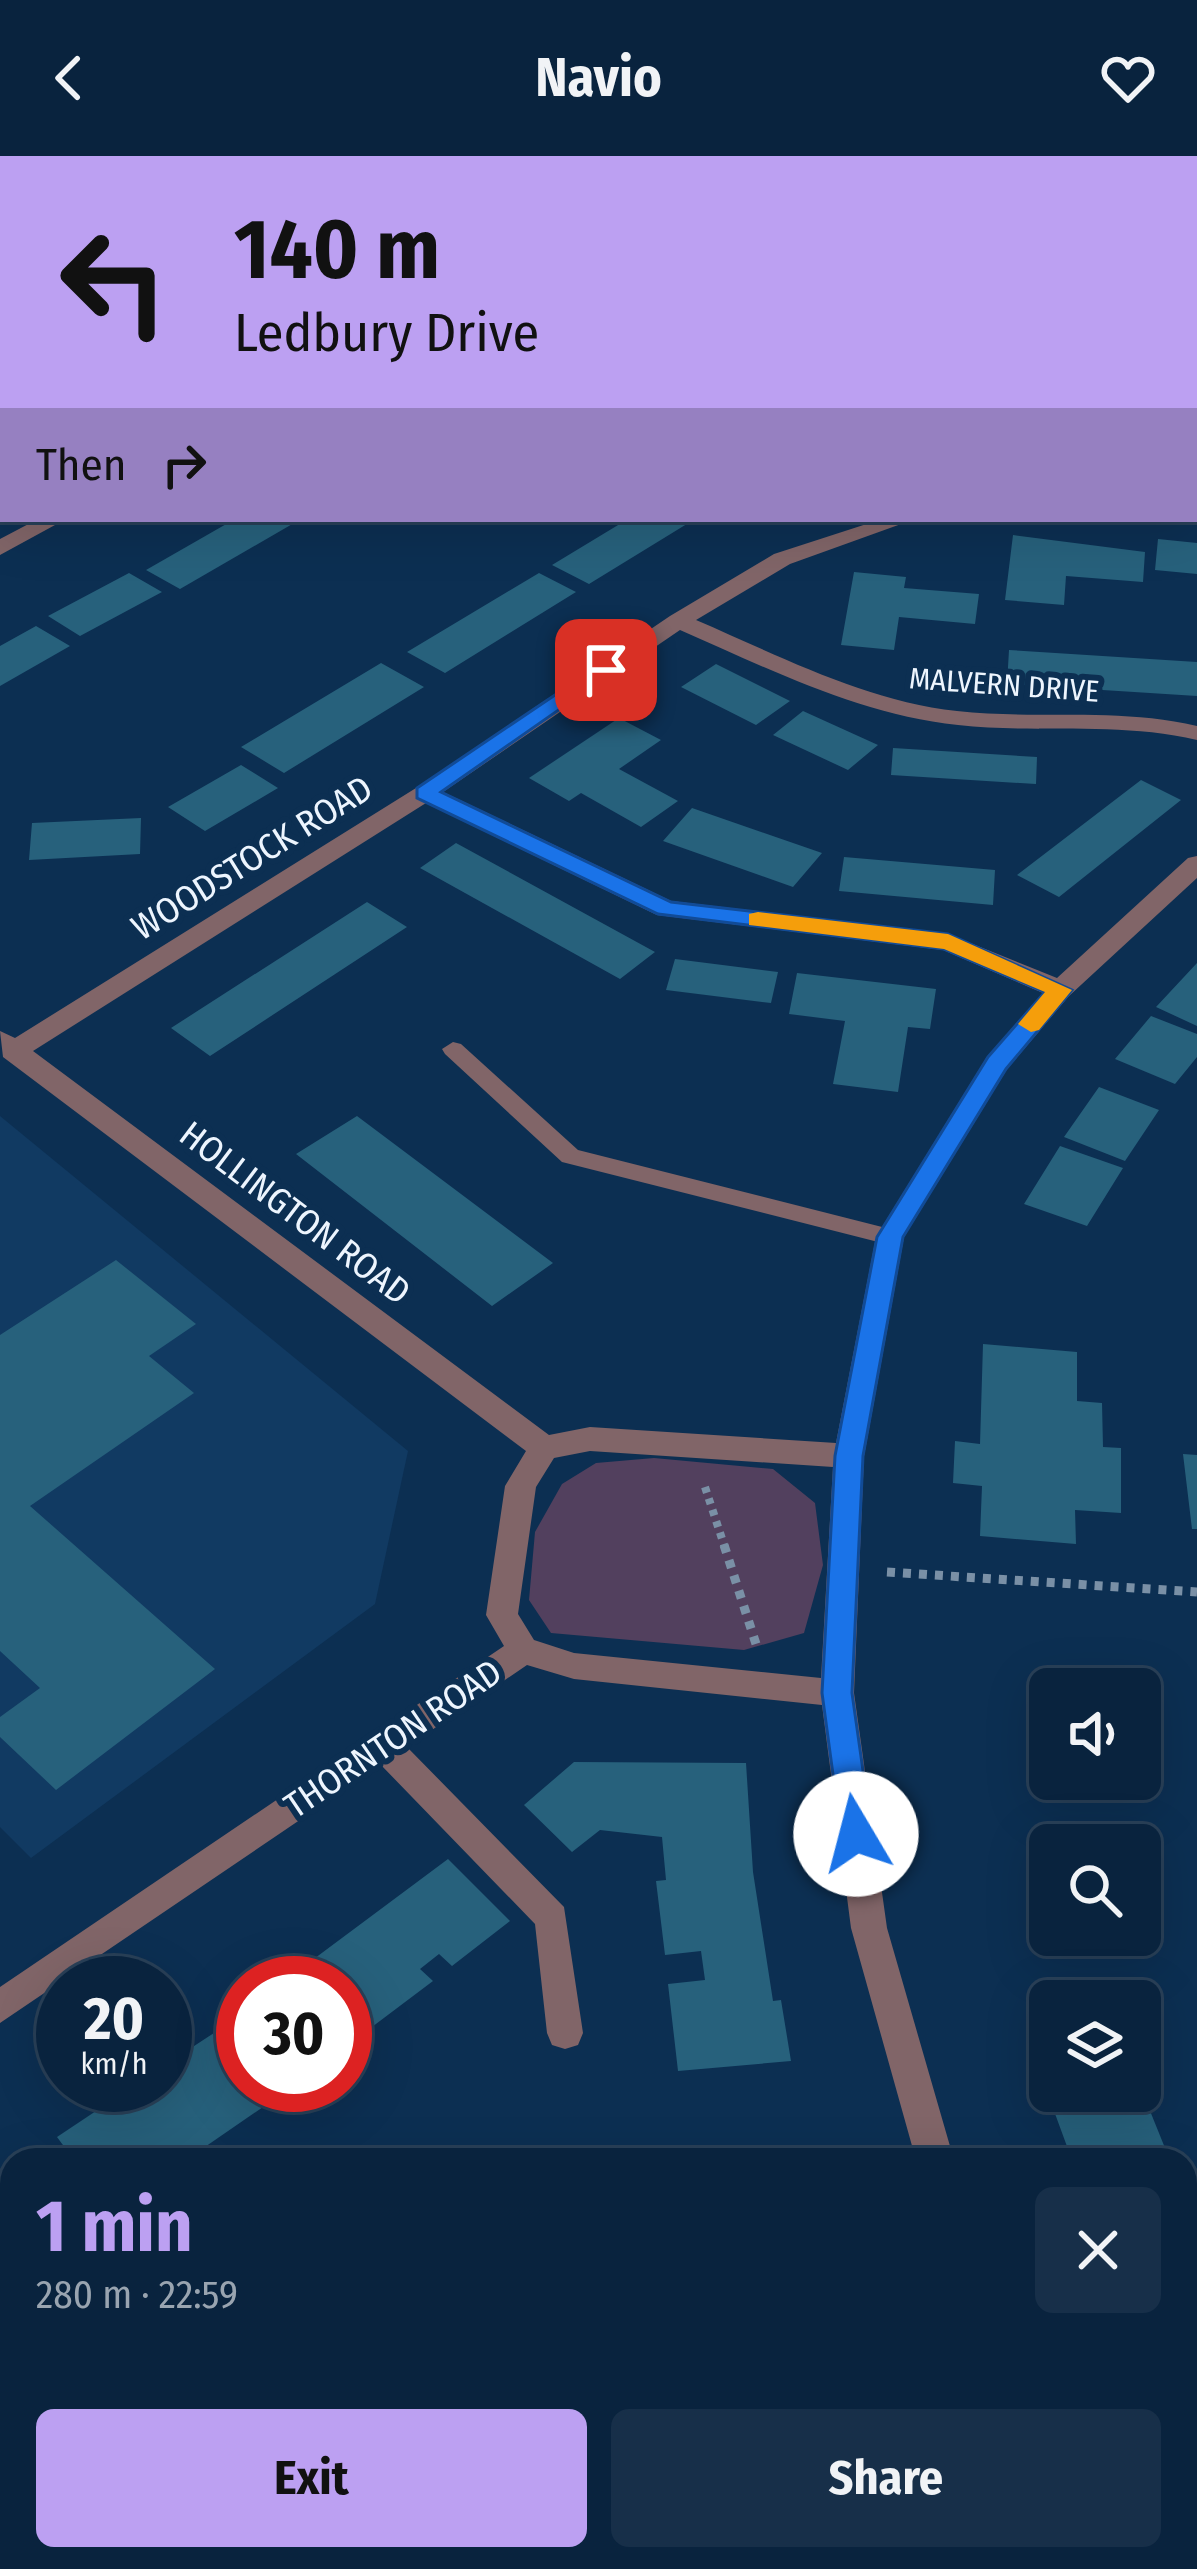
<!DOCTYPE html>
<html lang="en">
<head>
<meta charset="utf-8">
<style>
  :root { --surface:#09233e; --page:#172f49; --text:#f1f3f6; --muted:#99a4b0; --line:#294058; --accent:#bca0f2 }
  body { margin:0; font-family:"Fira Sans Condensed",sans-serif; background:var(--page); color:var(--text); height:100vh; display:flex; flex-direction:column; font-size:45px; white-space:nowrap }
  * { box-sizing:border-box; margin:0 }
  p { font-size:39px; color:var(--muted) }
  .icon { flex:none; width:66px; height:66px; fill:none; stroke:currentColor; stroke-width:2; stroke-linecap:round; stroke-linejoin:round }
  .map { position:relative; flex:1; overflow:hidden }
  .details { position:absolute; left:0px; top:1992px; width:1197px; height:423px; display:flex; flex-direction:column; background:var(--surface); border-radius:36px 36px 0 0; box-shadow:0 12px 48px #0002,0 0 0 3px var(--line) }
  .details>* { flex:none }
  .banner { position:absolute; left:0px; top:0px; width:1197px; height:366px; box-shadow:0 12px 48px #0002,0 0 0 3px var(--line); background:#bca0f2; color:#111; overflow:hidden }
  .controls { position:absolute; left:1029px; top:1512px; display:grid; gap:24px }
  .controls a { display:grid; place-items:center; width:132px; height:132px; border-radius:18px; background:var(--surface); box-shadow:0 12px 48px #0002,0 0 0 3px var(--line); font-size:60px }
  .speed { position:absolute; left:36px; top:1800px; display:flex; gap:24px; font-size:60px; font-weight:700; text-align:center }
  .speed>* { display:grid; place-content:center; width:156px; height:156px; border-radius:50%; background:var(--surface); box-shadow:0 12px 48px #0002,0 0 0 3px var(--line); line-height:1 }
  .speed small { font-size:30px; font-weight:400 }
  .speed .limit { border:18px solid #d22; background:#fff; color:#111 }
  .pin { position:absolute; display:grid; place-items:center; width:102px; height:102px; color:#fff; margin:-51px; border-radius:24px; box-shadow:0 6px 18px #0006 }
  .me { position:absolute; width:132px; margin:-66px; rotate:352deg; stroke-linejoin:round; filter:drop-shadow(0 0 9px #0008) }
  .turn { display:flex; align-items:center; gap:42px; height:252px; padding:0 36px; font-size:54px }
  .turn .icon { width:156px; height:156px; stroke-width:2.5 }
  .turn b { display:block; font-size:84px; line-height:102px }
  .then { display:flex; align-items:center; height:114px; padding:0 36px; background:#0003; gap:24px; font-size:45px }
  .round { display:grid; place-items:center; flex:none; width:126px; height:126px; border-radius:18px; background:var(--page) }
  .headline { display:flex; align-items:center; justify-content:space-between; height:204px; padding:0 36px }
  h1 { font-size:72px; font-weight:700; line-height:90px; color:var(--accent) }
  .cta { display:flex; gap:24px; margin-top:auto; padding:24px 36px }
  .cta a { flex:1; height:138px; border-radius:18px; background:var(--accent); color:#111; font-size:48px; font-weight:700; line-height:138px; text-align:center }
  .cta a+a { background:var(--page); color:var(--text) }
  header { display:flex; justify-content:space-between; align-items:center; height:156px; padding:0 36px; background:var(--surface); font-size:54px; font-weight:700 }
  .map>svg:first-child { display:block }
  .built { fill:#113a62 }
  .green { fill:#52405e }
  .building { fill:#27617c }
  .lines { fill:none; stroke-linecap:round; stroke-linejoin:round }
  .path-far2 { stroke:#7a90a6; stroke-width:6; stroke-dasharray:4.5 4.5; stroke-linecap:butt }
  .path-far1 { stroke:#7a90a6; stroke-width:8; stroke-dasharray:6 6; stroke-linecap:butt }
  .path { stroke:#7a90a6; stroke-width:9; stroke-dasharray:8 8; stroke-linecap:butt }
  .service { fill:#816568; fill-rule:evenodd }
  .minor { fill:#816568; fill-rule:evenodd }
  .route { fill:#1a73e8; stroke:#114b97; stroke-width:3 }
  .slow { fill:#f59e0b }
  .labels { text-anchor:middle; dominant-baseline:central; stroke-width:12; stroke-linejoin:round; paint-order:stroke }
  .far-street-label { font-size:30px; fill:#edf5fe; stroke:#0c2f52 }
  .street-label { font-size:36px; fill:#edf5fe; stroke:#0c2f52 }
</style>
</head>
<body>
<header><svg class="icon" aria-label="back" viewBox="0 0 24 24"><path d="M15 5l-7 7 7 7"/></svg>Navio<svg class="icon" aria-label="heart" viewBox="0 0 24 24"><path d="M12 20l-8-8c-3-5 5-10 8-4 3-6 11-1 8 4z"/></svg></header>
<div class="map">
<svg width="1197" height="2413" viewBox="0 0 1197 2413">
  <rect width="100%" height="100%" fill="#0c2f52"/>
  <path class="built" d="M0 960 408 1295 375 1448 31 1702 0 1671Z"/>
  <path class="green" d="M0 0H671L3 3 0 351Z
    M654 1302 773 1313 815 1347 823 1409 804 1477 744 1494 551 1477 529 1444 535 1376 562 1328 596 1307Z"/>
  <path class="building" d="M235 363H301L180 433 146 414Z
    M628 363H695L589 428 552 409Z
    M1013 379 1145 396 1143 426 1066 420 1064 449 1005 444Z
    M1158 383 1197 387V418L1155 414Z
    M854 416 906 421 904 432 979 438 975 468 899 461 894 494 841 489Z
    M129 417 162 436 80 480 48 460Z
    M539 417 576 436 445 517 407 496Z
    M36 470 70 490 0 530V490Z
    M1009 494 1197 506V540L1007 528Z
    M381 507 424 531 284 617 241 591Z
    M716 508 790 545 756 569 681 531Z
    M803 555 878 589 848 614 773 579Z
    M619 562 661 584 619 613 678 645 641 671 581 637 569 645 529 622Z
    M893 592 1037 601 1036 628 891 619Z
    M241 609 278 632 205 675 168 651Z
    M1141 624 1181 644 1059 741 1017 719Z
    M692 652 822 697 793 731 663 685Z
    M141 662 140 698 29 704 32 667Z
    M456 687 655 796 620 823 420 712Z
    M844 701 995 714 993 749 839 735Z
    M367 746 407 771 210 900 171 872Z
    M675 803 778 816 771 847 666 834Z
    M1197 807V870L1156 851Z
    M797 817 936 833 930 873 908 871 898 936 833 928 845 865 789 858Z
    M1151 860 1197 878V901L1175 928 1115 903Z
    M1099 931 1159 954 1125 1005 1064 981Z
    M357 960 553 1107 492 1150 296 998Z
    M1060 990 1123 1012 1087 1070 1024 1048Z
    M116 1104 196 1168 149 1200 194 1237 30 1350 215 1513 56 1634 0 1581V1561L40 1532 0 1495V1179Z
    M983 1188 1077 1196V1245L1102 1247 1103 1291 1121 1292V1357L1075 1354 1076 1388 980 1380 982 1330 953 1327 955 1285 980 1288Z
    M1183 1298 1197 1299V1373H1192Z
    M574 1606 746 1607 753 1716 773 1845 781 1844 791 1905 678 1915 668 1828 705 1824 701 1795 665 1799 656 1725 666 1724 662 1681 600 1674 572 1696 524 1649Z
    M448 1703 510 1765 452 1810 439 1798 420 1813 433 1825 360 1880 345 1864V1827H311L299 1814Z
    M243 1858V1929H295L186 2004H74L57 1981 135 1929H165V1909Z
    M1050 1891V1935H1142L1165 1992 1111 2004H1072L1032 1895Z
    M12 2036V2147L0 2154V2044Z
    M1185 2068 1197 2092V2125L1185 2129Z
    M1197 2148V2273L1189 2276 1185 2153Z
    M324 2403H366L374 2413H312Z
    M760 2403H862L868 2413H765Z"/>
  <g class="lines">
    <path class="path-far2" d="M458 0 466 3
      M509 3 515 0"/>
    <path class="path-far1" d="M705 1331 725 1392"/>
    <path class="path" d="M724 1389 756 1488
      M887 1416 1197 1436"/>
    <path class="service" d="M453 886 461 888 578 994 890 1073 902 1081 890 1089 562 1006 445 898 442 893Z
      M442 2403H476L481 2413H446Z"/>
    <path class="minor" d="M1194 81H1197V93H1194Z
      M1194 346H1197V360H1194Z
      M38 363H66L0 399V383Z
      M882 363H915L790 408 696 464C780 500 865 545 957 555 1038 564 1117 551 1197 570V584C1118 565 1039 578 958 569 860 559 769 513 680 474L443 636 671 745 948 778 1057 822 1188 702 1197 700V722L1069 840 1007 913 904 1081 864 1300 854 1537 887 1772 954 2004H916L851 1772 822 1549 574 1523 527 1509 407 1591 564 1751 583 1877 578 1889 565 1893 552 1889 547 1877 535 1768 381 1609 0 1867V1831L504 1490 486 1459 505 1330 526 1295 3 901 0 875 15 882 416 632 670 460 774 398ZM426 647 657 759 943 794 1043 837 987 901 876 1081 836 1287 590 1271 549 1279 33 895ZM590 1295 833 1311 821 1522 574 1497 534 1484 518 1458 536 1331 554 1302Z
      M1099 2403H1142L1147 2413H1104Z"/>
  </g>
  <path class="route" d="M598 510 616 514 441 636 671 746 948 778 1072 834 1006 913 903 1081 863 1300 852 1537 872 1678 867 1688H845L841 1678 822 1537 835 1300 877 1081 988 901 1045 836 944 793 658 758 417 642V632Z"/>
  <path class="slow" d="M758 756 948 778 1072 834 1039 874 1031 876 1018 868 1045 836 944 793 749 769V758Z"/>
  <g class="labels">
    <g class="far-street-label">
      <text transform="translate(1004 529) rotate(4)">MALVERN DRIVE</text>
    </g>
    <g class="street-label">
      <text transform="translate(252 702) rotate(-32)">WOODSTOCK ROAD</text>
      <text transform="translate(295 1057) rotate(37)">HOLLINGTON ROAD</text>
      <text transform="translate(393 1583) rotate(-34)">THORNTON ROAD</text>
    </g>
  </g>
</svg>
<div class="controls">
<a><svg class="icon" aria-label="sound" viewBox="0 0 24 24"><path d="M4 9h4l5-4v14l-5-4H4zM17 9q2 3 0 6"/></svg></a>
<a><svg class="icon" aria-label="search" viewBox="0 0 24 24"><circle cx="10" cy="10" r="6"/><path d="M15 15l6 6"/></svg></a>
<a><svg class="icon" aria-label="layers" viewBox="0 0 24 24"><path d="M12 4l9 5-9 5-9-5zM3 14l9 5 9-5"/></svg></a>
</div>
<div class="speed"><div>20<small>km/h</small></div><div class="limit">30</div></div>
<div class="pin" style="left:606px;top:514px;background:#d93025"><svg class="icon" aria-label="arrive" viewBox="0 0 24 24"><path d="M6 21V4h12l-3 4 3 4H6"/></svg></div>
<svg class="me" style="left:856px;top:1678px" viewBox="-20 -20 40 40"><circle r="19" fill="#fff"/><path d="M0-13L10 11 0 6-10 11z" fill="#1a73e8"/></svg>
<div class="banner">
<div class="turn"><svg class="icon" aria-label="left" viewBox="0 0 24 24"><path d="M17 20v-9H6M10 6l-5 5 5 5"/></svg><div><b>140 m</b>Ledbury Drive</div></div>
<div class="then">Then<svg class="icon" aria-label="right" viewBox="0 0 24 24"><path d="M7 20v-9h11M14 6l5 5-5 5"/></svg></div>
</div>
<section class="details">
<div class="headline"><div><h1>1 min</h1><p>280 m · 22:59</p></div><a class="round"><svg class="icon" aria-label="close" viewBox="0 0 24 24"><path d="M6 6l12 12M18 6L6 18"/></svg></a></div>
<div class="cta"><a>Exit</a><a>Share</a></div>
</section>
</div>
</body>
</html>
